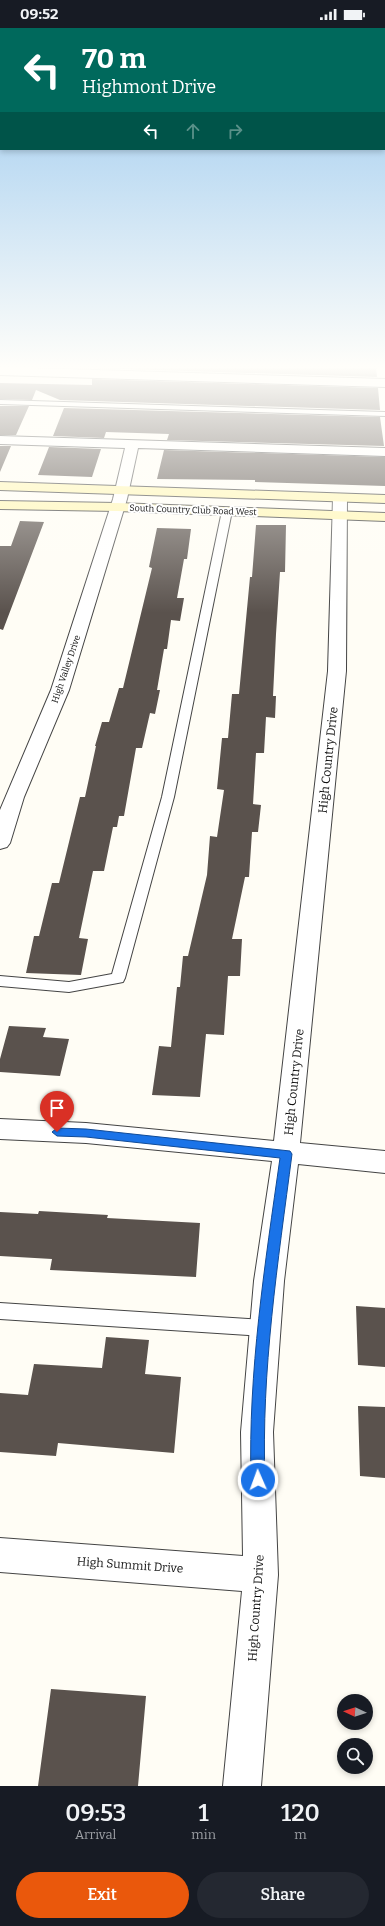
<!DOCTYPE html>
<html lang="en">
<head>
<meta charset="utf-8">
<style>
  :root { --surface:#171b24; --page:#242831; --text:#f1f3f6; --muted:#9ea1a6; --accent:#ea580c }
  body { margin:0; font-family:Bitter,serif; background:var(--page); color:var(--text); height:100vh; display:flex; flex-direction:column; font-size:15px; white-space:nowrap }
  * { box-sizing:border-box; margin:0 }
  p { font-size:13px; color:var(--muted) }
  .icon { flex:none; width:22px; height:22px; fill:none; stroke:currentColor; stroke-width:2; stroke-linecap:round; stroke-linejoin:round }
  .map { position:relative; height:1758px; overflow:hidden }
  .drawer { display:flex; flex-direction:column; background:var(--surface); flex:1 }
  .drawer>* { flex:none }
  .guide { position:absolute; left:0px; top:0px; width:385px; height:122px; box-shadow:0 2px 6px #0003; background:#00695c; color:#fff; overflow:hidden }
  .needle { width:26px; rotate:274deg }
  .tools { position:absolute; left:337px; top:1666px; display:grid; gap:8px }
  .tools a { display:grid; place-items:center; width:36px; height:36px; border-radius:50%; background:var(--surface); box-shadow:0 2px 6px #0003; font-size:20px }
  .pin { position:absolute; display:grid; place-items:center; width:34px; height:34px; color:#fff; margin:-41px -17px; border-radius:50% 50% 50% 0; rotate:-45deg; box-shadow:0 0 4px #0007 }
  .pin .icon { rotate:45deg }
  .me { position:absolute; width:44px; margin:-22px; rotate:358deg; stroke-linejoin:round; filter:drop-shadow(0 0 3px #0008) }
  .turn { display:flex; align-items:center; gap:14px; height:84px; padding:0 16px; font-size:18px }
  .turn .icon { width:52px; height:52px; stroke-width:2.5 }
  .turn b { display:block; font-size:28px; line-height:34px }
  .lanes { display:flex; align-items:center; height:38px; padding:0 16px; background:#0003; justify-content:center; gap:20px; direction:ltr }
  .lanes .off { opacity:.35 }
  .eta { display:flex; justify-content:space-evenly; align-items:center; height:68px; text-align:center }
  .eta b { font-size:24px; font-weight:600; line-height:28px }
  .primary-button { display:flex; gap:8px; margin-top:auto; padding:8px 16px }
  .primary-button a { flex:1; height:46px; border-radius:24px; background:var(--accent); color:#fff; font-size:16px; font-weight:600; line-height:46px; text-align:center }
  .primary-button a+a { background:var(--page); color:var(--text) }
  .status { display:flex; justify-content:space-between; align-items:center; height:28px; padding:0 20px; background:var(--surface); direction:ltr }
  .status svg { height:11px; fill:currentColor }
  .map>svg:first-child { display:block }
  .building { fill:#5a524d }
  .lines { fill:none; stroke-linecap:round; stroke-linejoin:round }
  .lane-casing { stroke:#444; stroke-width:2 }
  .street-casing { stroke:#444; stroke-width:2 }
  .secondary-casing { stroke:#333; stroke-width:2 }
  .lane { fill:#fff; fill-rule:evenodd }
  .street { fill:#fff; fill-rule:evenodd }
  .secondary { fill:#fff6b0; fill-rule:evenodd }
  .route { fill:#1a73e8; stroke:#114b97 }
  .labels { text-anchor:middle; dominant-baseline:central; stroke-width:4; stroke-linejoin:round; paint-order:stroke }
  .far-street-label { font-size:9px; fill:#111; stroke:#fff }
  .near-street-label { font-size:12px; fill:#111; stroke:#fff }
</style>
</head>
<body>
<div class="status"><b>09:52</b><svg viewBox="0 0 49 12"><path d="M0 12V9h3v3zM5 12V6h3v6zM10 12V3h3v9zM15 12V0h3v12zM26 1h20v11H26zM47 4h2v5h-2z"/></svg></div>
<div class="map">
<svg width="385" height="1758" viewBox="0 0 385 1758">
  <rect width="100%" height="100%" fill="#fffdf5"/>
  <path class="building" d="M92 339H376L377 349 92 340Z
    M92 351 378 360 380 382 60 372 36 362 32 372 0 371V355L92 357Z
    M0 378H29L16 407H0Z
    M64 380 380 389 384 418 167 412 169 406 106 404 104 410 53 408Z
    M0 418H11L0 444Z
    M49 419 101 421 92 449 38 447Z
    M164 422 385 429V458L255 454V452L157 451Z
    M20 493 44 494 3 602 0 601V518H11Z
    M256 497H286L285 544H280L276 606 273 668H276L275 690 266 689 264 725H256L253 776 261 777 258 804H252L249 849H245L232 911H242L240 948H228L224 1007 206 1006 200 1069 152 1067 159 1018 171 1019 177 959H180L183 928H188L207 847 210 808 217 809 224 762 217 761 222 710H228L232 666H239L250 549H252Z
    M157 500 191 501 187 531H184L177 570H184L180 593 171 592 167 621H164L157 662H160L155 686 150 685 142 720H136L124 788H119L117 799H113L104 843H93L79 910 88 911 81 947 26 945 34 908H39L52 855H59L80 769H85L96 718H95L102 694H109L119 660H123L152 540 149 539Z
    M9 998 46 1000 43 1009 69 1011 60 1048 0 1044V1031Z
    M39 1183 108 1187 107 1190 200 1195 196 1249 50 1242 52 1231 0 1228V1184L38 1186Z
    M356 1278 385 1280V1339L358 1337Z
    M106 1309 149 1312 145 1346 181 1349 174 1425 58 1415 56 1428 0 1424V1365L28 1367 34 1336 102 1340Z
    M358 1378 385 1379V1450L360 1448Z
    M51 1661 146 1668 138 1758H38Z"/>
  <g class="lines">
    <g class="lane-casing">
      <path id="lane" d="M0 372 385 384V388L0 376Z
        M227 480 232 483 174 769 125 950 123 954 118 955 69 964 0 958V948L69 954 112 946 162 769 222 483Z
        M0 1275 265 1292 272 1294 275 1300 272 1306 265 1308 0 1291Z"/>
    </g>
    <g class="street-casing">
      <path id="street" d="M0 339 385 351V359L0 347Z
        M0 408 385 420V428L138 420 127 471 69 662 24 769 10 815 7 819 0 821V782L51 662 113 471 125 420 0 416Z
        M340 466 345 467 347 470 346 643 300 1115 385 1123V1145L298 1136 284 1253 273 1404 278 1547 261 1758H223L242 1563 0 1544V1510L243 1528 241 1404 254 1253 272 1133 86 1115 0 1111V1091L86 1095 274 1113 328 643 333 470 335 467Z"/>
    </g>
    <g class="secondary-casing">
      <path id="secondary" d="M0 454 385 467V475L0 462Z
        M0 473 117 475 385 485V493L117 483 0 481Z"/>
    </g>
    <use href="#lane" class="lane"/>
    <use href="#street" class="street"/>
    <use href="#secondary" class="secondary"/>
  </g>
  <linearGradient id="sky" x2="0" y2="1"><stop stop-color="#95c6ee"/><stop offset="0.58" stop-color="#fffefa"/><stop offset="1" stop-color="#fffefa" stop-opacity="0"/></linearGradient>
  <rect width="385" height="585" fill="url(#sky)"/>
  <path class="route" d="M57 1100 86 1101 290 1123 292 1126C278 1234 261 1343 265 1452L263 1456 258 1458 253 1456 251 1452C248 1344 265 1236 280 1130L86 1109 57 1108 52 1104Z"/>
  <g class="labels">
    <g class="far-street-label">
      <text transform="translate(193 482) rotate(2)">South Country Club Road West</text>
      <text transform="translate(66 641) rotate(-71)">High Valley Drive</text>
    </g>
    <g class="near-street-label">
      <text transform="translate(328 732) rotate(-84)">High Country Drive</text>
      <text transform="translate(294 1054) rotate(-84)">High Country Drive</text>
      <text transform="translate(130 1537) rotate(4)">High Summit Drive</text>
      <text transform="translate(256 1580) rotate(-86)">High Country Drive</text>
    </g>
  </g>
</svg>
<div class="tools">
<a><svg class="needle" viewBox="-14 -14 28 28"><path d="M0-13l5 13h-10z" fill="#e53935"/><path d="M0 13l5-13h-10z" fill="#9ea1a6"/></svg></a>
<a><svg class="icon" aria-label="search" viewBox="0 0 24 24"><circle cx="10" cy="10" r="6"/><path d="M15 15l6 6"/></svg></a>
</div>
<div class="pin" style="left:57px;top:1104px;background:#d93025"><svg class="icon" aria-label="arrive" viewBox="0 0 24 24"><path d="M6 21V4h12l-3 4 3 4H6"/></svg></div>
<svg class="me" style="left:258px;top:1452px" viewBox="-20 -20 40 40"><circle r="17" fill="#1a73e8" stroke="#fff" stroke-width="3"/><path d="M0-11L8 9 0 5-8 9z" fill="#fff"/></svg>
<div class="guide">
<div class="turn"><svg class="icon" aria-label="left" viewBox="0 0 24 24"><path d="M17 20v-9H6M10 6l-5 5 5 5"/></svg><div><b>70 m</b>Highmont Drive</div></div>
<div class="lanes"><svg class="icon" aria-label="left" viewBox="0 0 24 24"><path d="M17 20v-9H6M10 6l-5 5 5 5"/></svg><svg class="icon off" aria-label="ahead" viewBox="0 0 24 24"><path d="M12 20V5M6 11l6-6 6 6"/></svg><svg class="icon off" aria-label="right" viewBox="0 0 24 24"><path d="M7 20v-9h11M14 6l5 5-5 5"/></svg></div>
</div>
</div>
<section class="drawer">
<div class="eta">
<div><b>09:53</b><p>Arrival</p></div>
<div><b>1</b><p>min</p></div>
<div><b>120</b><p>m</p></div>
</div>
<div class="primary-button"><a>Exit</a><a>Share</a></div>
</section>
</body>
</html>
